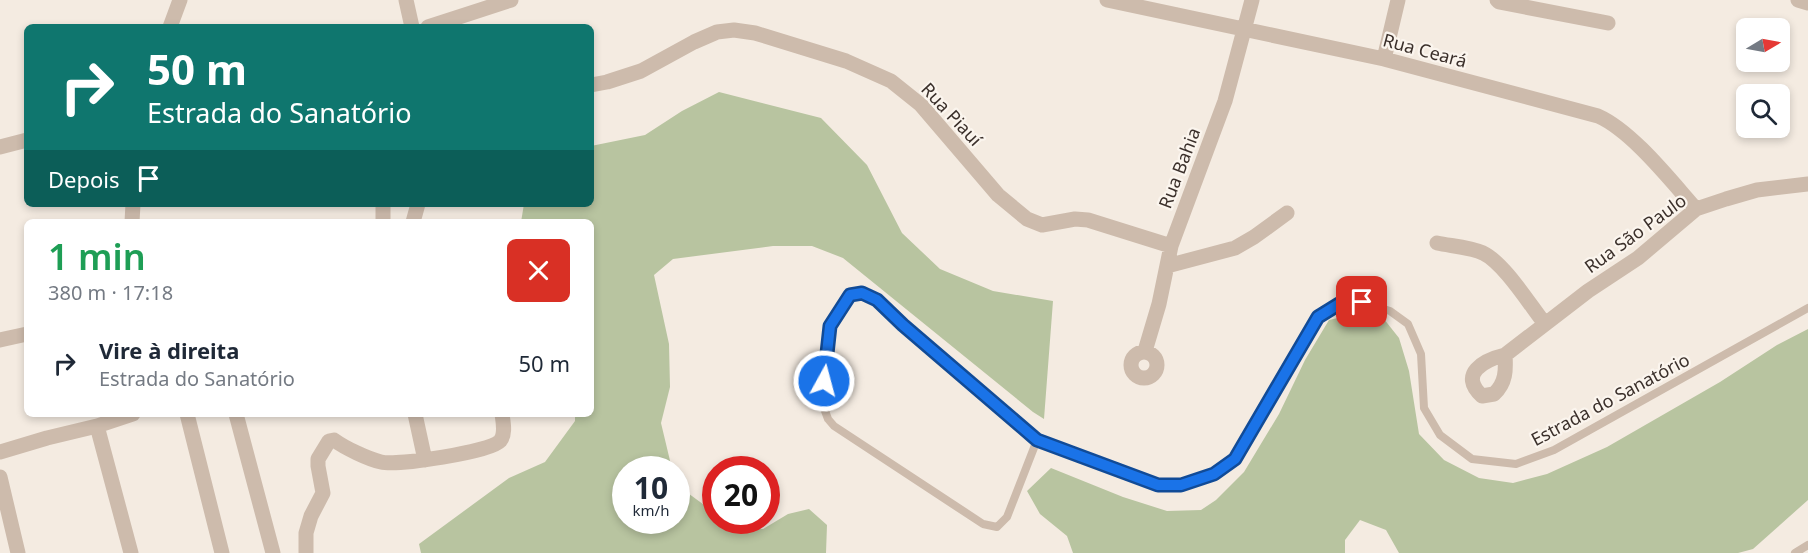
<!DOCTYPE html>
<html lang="pt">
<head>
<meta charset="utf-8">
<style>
  :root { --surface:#fff; --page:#f6f6f7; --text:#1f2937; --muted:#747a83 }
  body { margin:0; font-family:"Noto Sans",sans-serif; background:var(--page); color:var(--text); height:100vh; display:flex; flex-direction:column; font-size:22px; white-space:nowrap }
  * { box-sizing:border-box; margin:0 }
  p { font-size:20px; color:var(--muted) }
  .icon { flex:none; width:33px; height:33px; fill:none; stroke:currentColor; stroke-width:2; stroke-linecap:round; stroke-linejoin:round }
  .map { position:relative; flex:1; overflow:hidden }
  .side { position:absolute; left:24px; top:219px; width:570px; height:198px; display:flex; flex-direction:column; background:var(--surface); border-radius:9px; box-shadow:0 3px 9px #0003 }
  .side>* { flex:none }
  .hud { position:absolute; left:24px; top:24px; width:570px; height:183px; border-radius:9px; box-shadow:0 3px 9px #0003; background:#0f766e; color:#fff; overflow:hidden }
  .needle { width:39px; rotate:80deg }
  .tools { position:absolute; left:1736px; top:18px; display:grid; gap:12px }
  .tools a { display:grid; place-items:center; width:54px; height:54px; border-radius:9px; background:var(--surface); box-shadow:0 3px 9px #0003; font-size:30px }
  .speed { position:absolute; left:612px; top:456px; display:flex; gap:12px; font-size:30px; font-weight:700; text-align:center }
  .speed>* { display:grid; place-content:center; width:78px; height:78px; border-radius:50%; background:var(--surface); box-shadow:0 3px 9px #0003; line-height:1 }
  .speed small { font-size:15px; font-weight:400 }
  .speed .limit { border:9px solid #d22; background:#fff; color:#111 }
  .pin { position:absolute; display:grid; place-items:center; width:51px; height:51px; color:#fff; margin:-26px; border-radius:12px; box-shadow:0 3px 9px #0006 }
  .me { position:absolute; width:66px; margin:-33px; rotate:7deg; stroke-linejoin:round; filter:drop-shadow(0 0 4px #0008) }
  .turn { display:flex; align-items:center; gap:21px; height:126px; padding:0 24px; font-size:27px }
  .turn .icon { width:78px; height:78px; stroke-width:2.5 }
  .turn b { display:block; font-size:42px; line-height:51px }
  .then { display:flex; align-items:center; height:57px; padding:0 24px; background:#0003; gap:12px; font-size:22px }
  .round { display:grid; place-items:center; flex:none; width:63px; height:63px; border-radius:9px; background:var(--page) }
  .head { display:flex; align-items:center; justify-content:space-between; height:102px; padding:0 24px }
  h1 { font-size:36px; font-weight:600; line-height:45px; color:#1e9e55 }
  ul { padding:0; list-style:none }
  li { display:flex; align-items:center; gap:18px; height:84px; padding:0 24px }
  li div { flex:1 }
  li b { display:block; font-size:22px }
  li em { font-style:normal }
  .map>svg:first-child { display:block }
  .green { fill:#b8c4a0 }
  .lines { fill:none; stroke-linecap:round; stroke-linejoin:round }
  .service { stroke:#cdbbac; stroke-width:8 }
  .minor { stroke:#cdbbac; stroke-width:15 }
  .route-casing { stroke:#114b97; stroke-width:15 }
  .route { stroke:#1a73e8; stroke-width:10 }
  .labels { text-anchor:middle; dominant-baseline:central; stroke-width:4.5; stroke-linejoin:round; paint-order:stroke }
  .street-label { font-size:18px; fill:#3b302b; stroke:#fbf5ee }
</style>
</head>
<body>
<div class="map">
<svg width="1808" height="553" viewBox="0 0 1808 553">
  <rect width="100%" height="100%" fill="#f4ebe1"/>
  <path class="green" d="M719 92 821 118 867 165 902 233 940 269 993 291 1053 301 1044 419 1033 412 843 258 812 246H773L673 259 654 275 669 344 670 387 661 423 672 469 626 470V520H676L677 485 715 513 716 520 725 521 734 527 763 529 788 514 809 509 827 525 826 553H421L419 544 509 478 545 462 575 421V414H591V222H521L524 204H591V146L645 135 682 111Z
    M1376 309 1399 338 1409 371 1419 434 1444 460 1479 478 1513 483 1547 474 1607 447 1720 382 1777 345 1808 329V500L1753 549 1738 553H1399L1386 530 1360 520 1345 540V553H1073L1067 536 1040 514 1027 491 1051 468 1123 497 1167 511 1201 510 1216 500 1244 472 1279 414 1305 360 1329 320Z"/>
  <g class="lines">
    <path class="service" d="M1037 440 1007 517 997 527 983 524 834 426 828 419 821 400 830 325 850 295 862 293 877 300 903 325 1037 440 1158 485H1181L1213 474 1235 459 1318 317 1339 304 1362 302 1390 311 1408 324 1421 354 1424 408 1440 435 1472 459 1516 464 1554 450 1808 308
      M1795 553 1808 545"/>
    <path class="minor" d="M406 0 412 27
      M1107 0 1384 59 1598 116C1632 131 1671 181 1696 209
      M1497 0 1499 2 1608 23
      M1798 0 1808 3
      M170 27 180 0
      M428 27 511 0
      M1384 59 1398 0
      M591 85 607 82 641 71 694 42 717 32 734 30 755 33 846 61 891 81 921 105 998 195 1027 219 1042 225 1075 219 1088 220 1171 246
      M0 147 27 140
      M383 204V222
      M132 222 133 204
      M413 222 418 204
      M1437 243C1451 246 1469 247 1483 253 1504 263 1530 305 1545 324
      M1167 266 1235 248 1254 237 1287 213
      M0 340 27 334
      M1145 351 1159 304 1171 246 1225 101 1252 0
      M1131 365a13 13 0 1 1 26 0a13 13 0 1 1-26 0Z
      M1505 355C1506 370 1506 383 1494 394L1482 396C1458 374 1484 360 1505 355L1588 291 1638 258 1696 209 1726 199 1757 190 1808 184
      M187 414 222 553
      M236 414 273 553
      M415 414 425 460
      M97 426 131 553
      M0 452 47 438 97 426 133 414
      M0 477 18 553
      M306 553V533L311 516 323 493 318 466V459L329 441 334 440C345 448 368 459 381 462 397 466 490 452 500 441 506 434 503 422 502 414"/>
  </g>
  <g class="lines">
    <g class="route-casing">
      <path id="route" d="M824 381 830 326 850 295 862 293 877 300 903 325 1037 440 1158 485H1181L1214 474 1235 459 1318 317 1339 304 1362 302"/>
    </g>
    <use href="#route" class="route"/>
  </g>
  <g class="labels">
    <g class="street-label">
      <text transform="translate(1425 50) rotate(15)">Rua Ceará</text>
      <text transform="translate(952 114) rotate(47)">Rua Piauí</text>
      <text transform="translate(1179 168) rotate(-69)">Rua Bahia</text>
      <text transform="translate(1635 233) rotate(-36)">Rua São Paulo</text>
      <text transform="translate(1610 399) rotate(-28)">Estrada do Sanatório</text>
    </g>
  </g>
</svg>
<div class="tools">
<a><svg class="needle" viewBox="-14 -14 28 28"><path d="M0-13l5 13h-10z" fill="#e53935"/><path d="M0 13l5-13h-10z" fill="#747a83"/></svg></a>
<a><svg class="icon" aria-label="search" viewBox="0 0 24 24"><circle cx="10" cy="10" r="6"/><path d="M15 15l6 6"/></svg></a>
</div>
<div class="speed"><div>10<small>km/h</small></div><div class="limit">20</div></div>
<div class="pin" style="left:1362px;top:302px;background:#d93025"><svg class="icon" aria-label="arrive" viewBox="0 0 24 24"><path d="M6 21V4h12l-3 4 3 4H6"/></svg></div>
<svg class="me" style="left:824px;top:381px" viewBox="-20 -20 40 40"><circle r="17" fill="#1a73e8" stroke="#fff" stroke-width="3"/><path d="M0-11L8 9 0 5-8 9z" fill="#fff"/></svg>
<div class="hud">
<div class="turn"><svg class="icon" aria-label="right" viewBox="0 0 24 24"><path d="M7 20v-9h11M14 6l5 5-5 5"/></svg><div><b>50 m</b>Estrada do Sanatório</div></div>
<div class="then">Depois<svg class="icon" aria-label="arrive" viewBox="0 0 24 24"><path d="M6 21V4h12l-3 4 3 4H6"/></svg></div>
</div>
<section class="side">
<div class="head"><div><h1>1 min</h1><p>380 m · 17:18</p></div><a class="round" style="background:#d93025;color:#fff"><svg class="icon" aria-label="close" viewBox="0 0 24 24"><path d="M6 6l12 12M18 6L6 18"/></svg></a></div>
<ul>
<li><svg class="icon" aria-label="right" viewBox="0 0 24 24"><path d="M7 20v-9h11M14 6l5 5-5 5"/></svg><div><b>Vire à direita</b><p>Estrada do Sanatório</p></div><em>50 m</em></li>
</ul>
</section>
</div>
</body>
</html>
